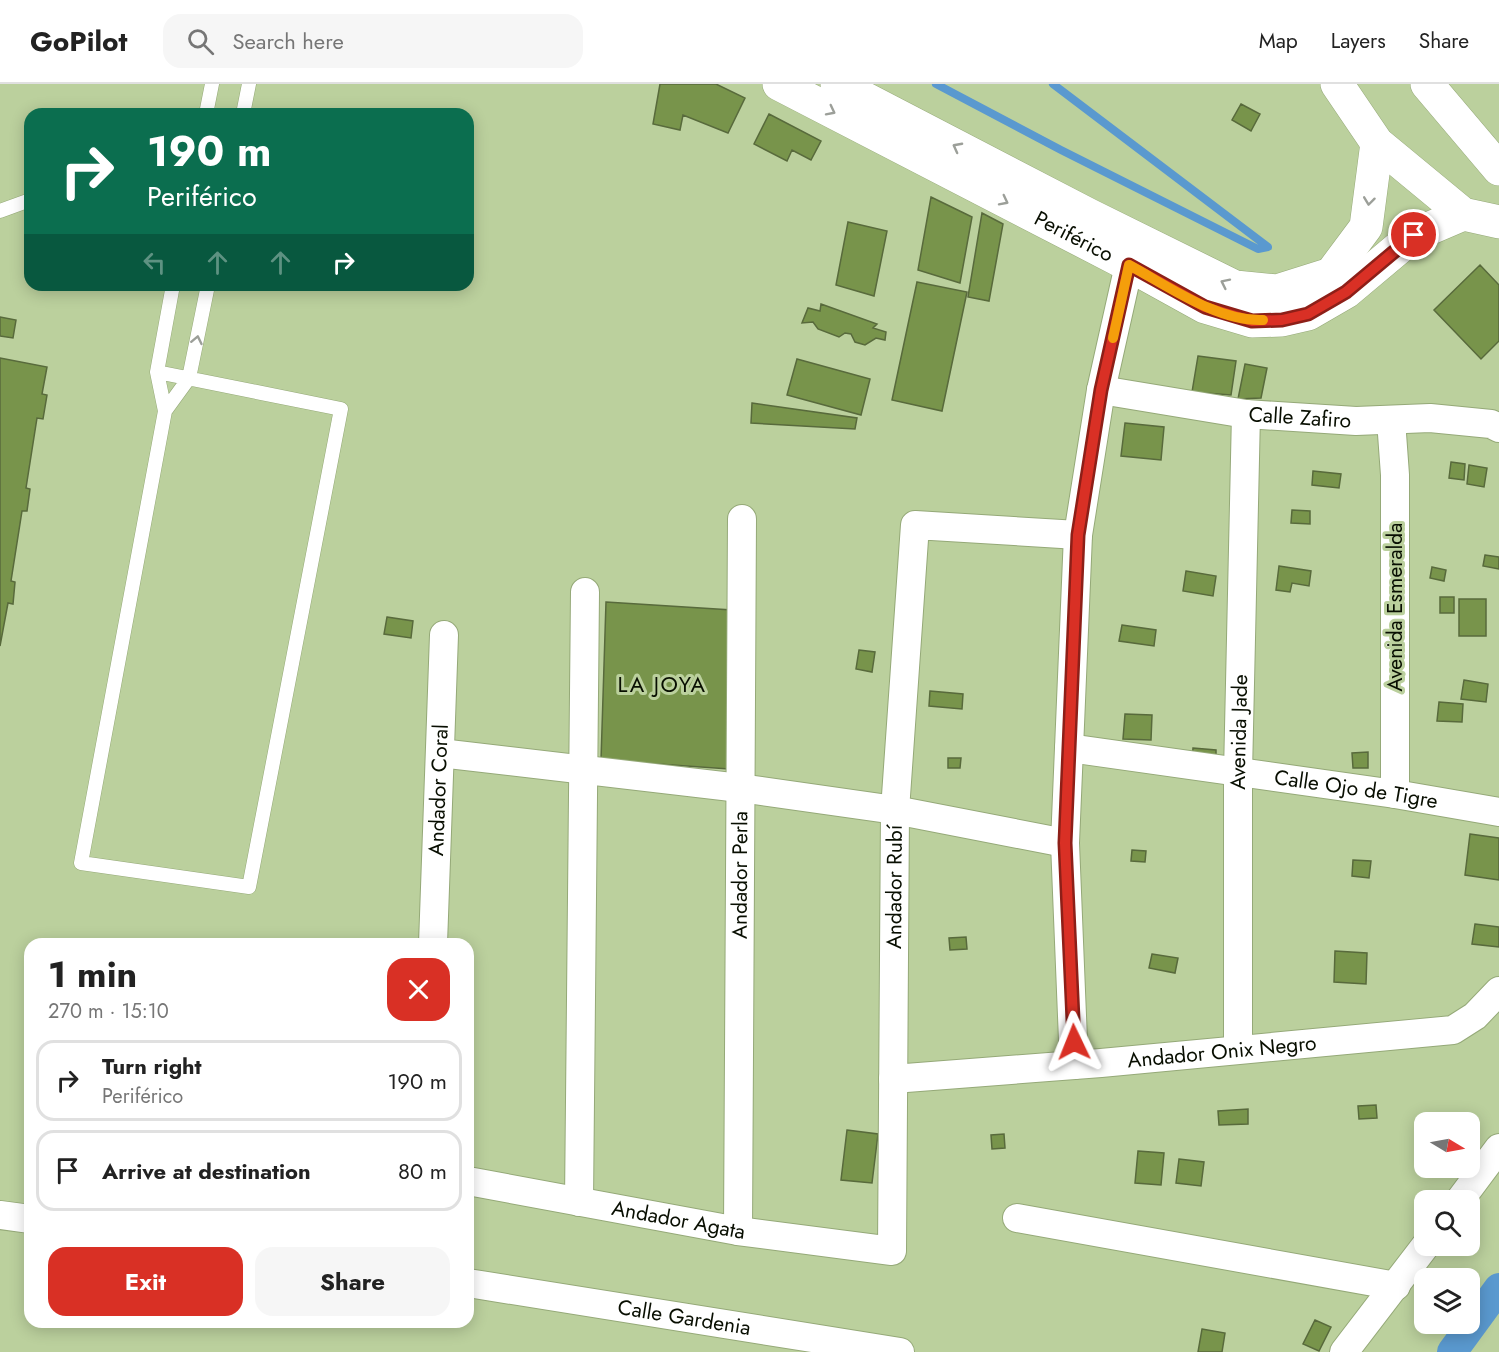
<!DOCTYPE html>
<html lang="en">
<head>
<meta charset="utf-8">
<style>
  :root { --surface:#fff; --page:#f6f6f6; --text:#222; --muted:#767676; --line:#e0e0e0; --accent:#d93025 }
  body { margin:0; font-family:Jost,sans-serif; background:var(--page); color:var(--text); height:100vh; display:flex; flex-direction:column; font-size:22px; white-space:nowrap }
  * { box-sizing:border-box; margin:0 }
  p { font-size:20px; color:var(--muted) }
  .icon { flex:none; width:33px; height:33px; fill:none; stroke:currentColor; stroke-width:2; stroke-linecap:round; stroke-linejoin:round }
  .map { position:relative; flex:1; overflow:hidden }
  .side { position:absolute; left:24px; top:854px; width:450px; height:390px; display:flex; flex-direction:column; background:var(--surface); border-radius:18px; box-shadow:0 3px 15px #0003 }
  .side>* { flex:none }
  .guide { position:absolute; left:24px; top:24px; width:450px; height:183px; border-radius:18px; box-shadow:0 3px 15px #0003; background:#0b6e4f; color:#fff; overflow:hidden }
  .needle { width:39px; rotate:100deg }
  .fabs { position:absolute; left:1414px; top:1028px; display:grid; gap:12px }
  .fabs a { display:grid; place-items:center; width:66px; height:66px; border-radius:12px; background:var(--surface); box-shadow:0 3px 15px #0003; font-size:30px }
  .pin { position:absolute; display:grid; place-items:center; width:51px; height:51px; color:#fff; margin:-26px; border:3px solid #fff; border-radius:50%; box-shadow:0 2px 6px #0007 }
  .me { position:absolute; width:66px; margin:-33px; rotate:358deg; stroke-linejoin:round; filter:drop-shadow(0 0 4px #0008) }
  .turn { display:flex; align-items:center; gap:21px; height:126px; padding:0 24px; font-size:27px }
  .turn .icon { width:78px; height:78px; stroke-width:2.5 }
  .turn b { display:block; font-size:42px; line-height:51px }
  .lanes { display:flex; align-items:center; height:57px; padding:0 24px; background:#0003; justify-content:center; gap:30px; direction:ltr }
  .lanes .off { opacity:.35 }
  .round { display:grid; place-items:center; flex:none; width:63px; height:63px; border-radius:18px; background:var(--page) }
  .summary { display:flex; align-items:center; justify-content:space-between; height:102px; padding:0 24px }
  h1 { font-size:36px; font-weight:700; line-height:45px }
  .action { display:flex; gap:12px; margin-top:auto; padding:12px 24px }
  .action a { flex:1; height:69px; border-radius:18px; background:var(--accent); color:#fff; font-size:24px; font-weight:700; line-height:69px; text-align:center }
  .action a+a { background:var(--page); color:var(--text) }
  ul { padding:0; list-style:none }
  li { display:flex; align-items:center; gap:18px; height:81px; margin:0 12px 9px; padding:0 12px; border:3px solid var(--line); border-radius:18px }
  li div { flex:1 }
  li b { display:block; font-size:22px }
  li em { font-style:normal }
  header { display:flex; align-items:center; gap:36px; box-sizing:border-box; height:84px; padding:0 30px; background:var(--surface); border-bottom:2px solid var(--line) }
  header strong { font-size:28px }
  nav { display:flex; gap:33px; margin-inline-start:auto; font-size:21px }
  .search { width:420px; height:54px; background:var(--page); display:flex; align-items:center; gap:15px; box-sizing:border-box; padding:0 21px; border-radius:18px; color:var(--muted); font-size:22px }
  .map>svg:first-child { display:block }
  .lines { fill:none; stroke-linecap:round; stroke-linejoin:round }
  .stream { stroke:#5a99cf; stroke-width:8 }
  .canal { stroke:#5a99cf; stroke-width:30 }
  .building { fill:#78944b; stroke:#586a3c; stroke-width:1.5 }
  .service-casing { stroke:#95a978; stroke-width:15 }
  .minor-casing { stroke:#95a978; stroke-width:30 }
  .secondary-casing { stroke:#95a978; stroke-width:34 }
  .primary-casing { stroke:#95a978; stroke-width:34 }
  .service { stroke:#fff; stroke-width:14 }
  .minor { stroke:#fff; stroke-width:28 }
  .secondary { stroke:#fff; stroke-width:33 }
  .primary { stroke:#fff; stroke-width:33 }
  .oneway { stroke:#9c9f99 }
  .route-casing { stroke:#8d1f18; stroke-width:15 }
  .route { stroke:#d93025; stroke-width:10 }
  .slow { stroke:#f59e0b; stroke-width:10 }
  .labels { text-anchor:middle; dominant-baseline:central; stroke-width:6; stroke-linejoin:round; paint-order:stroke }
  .street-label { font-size:21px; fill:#080e01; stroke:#bbd09d }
  .neighbourhood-label { font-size:22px; letter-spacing:1.5px; fill:#080e01; stroke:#bbd09d }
</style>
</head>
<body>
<header>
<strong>GoPilot</strong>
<div class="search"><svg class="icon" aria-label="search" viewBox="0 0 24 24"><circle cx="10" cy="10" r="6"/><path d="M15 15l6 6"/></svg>Search here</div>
<nav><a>Map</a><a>Layers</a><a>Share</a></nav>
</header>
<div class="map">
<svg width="1499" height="1268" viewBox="0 0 1499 1268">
  <rect width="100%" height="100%" fill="#bbd09d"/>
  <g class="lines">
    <path class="stream" d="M936 0 1061 66 1258 165 1268 163 1053 0"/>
    <path class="canal" d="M1452 1268 1499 1204"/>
  </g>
  <path class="building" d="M660 0H716L745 14 728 49 683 31 680 46 653 40Z
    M1241 20 1260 30 1251 47 1232 36Z
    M769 30 821 57 811 76 792 66 787 77 754 60Z
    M931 113 972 133 960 199 918 186Z
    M982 129 1003 140 989 217 968 213Z
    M848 138 887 147 874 212 836 201Z
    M1480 181 1499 201V257L1481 275 1434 226Z
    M917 198 967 208 942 327 892 316Z
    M821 220 877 240 873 244 886 248 885 256 876 254 865 261 855 258 851 250 845 249 839 253 818 245 813 238 802 239 808 224 820 227Z
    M0 233 16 236 13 254 0 252Z
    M1198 272 1236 277 1231 311 1192 308Z
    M0 274 47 283 42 310 47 311 43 335 37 334 26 404 30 405 27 427H22L11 497 15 498 13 520 8 519 0 562Z
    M797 275 870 295 861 331 787 311Z
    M1245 280 1267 284 1261 314 1238 315Z
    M752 319 857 334 855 345 751 339Z
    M1125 339 1164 343 1161 376 1121 372Z
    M1451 378 1465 380 1464 396 1449 394Z
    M1469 381 1487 384 1484 403 1467 400Z
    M1313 387 1341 390 1339 404 1312 401Z
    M1292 426 1310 427V440L1291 439Z
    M1485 471 1499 473V485L1483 482Z
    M1279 482 1311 487 1309 502 1292 499 1290 508 1276 506Z
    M1432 483 1446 486 1444 497 1430 494Z
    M1186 487 1216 492 1213 512 1183 507Z
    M1440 513H1454V529H1440Z
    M1459 515H1486V552H1459Z
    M606 518 732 526 729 685 601 676Z
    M387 533 413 537 411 554 384 550Z
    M1122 541 1156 546 1154 562 1119 557Z
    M859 566 875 568 872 588 856 585Z
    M1464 596 1488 600 1486 618 1461 615Z
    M930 607 963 610 962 625 929 622Z
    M1439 618 1463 620 1462 638 1437 637Z
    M1125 630 1152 631 1151 656 1123 655Z
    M1193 664 1216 666V680L1192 679Z
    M1368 668V684H1353L1352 669Z
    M948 674H961L960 684H948Z
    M1470 750 1499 754V796L1465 791Z
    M1132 766 1146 767 1145 778 1131 777Z
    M1353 776 1371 777 1369 794 1352 792Z
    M1475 840 1499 843V863L1472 860Z
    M966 853 967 865 950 866 949 854Z
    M1335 867 1367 869 1366 900 1334 898Z
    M1152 870 1178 874 1175 889 1149 884Z
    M1376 1021 1377 1034 1359 1035 1358 1022Z
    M1248 1025V1040L1219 1041 1218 1027Z
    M847 1046 878 1050 872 1099 841 1096Z
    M1004 1050 1005 1064 992 1065 991 1051Z
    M1138 1067 1164 1069 1161 1101 1135 1099Z
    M1179 1075 1204 1078 1201 1102 1176 1099Z
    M1315 1236 1331 1243 1319 1267 1303 1260Z
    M1202 1245 1225 1249 1222 1268H1198Z"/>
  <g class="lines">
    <g class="service-casing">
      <path id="service" d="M206 30 212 0
        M243 30 249 0
        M0 127 30 116
        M157 288 341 325 249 803 81 779 165 327 157 288 173 201
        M165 327 189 294 208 201"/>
    </g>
    <g class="minor-casing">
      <g id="minor">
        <path id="s1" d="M1101 306 1246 330 1356 337 1430 334 1491 340 1499 344"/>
        <path d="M1391 336 1395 391V710"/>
        <path id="s2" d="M1069 664 1395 710 1499 728"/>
        <path d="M440 669 740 704 895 726 1065 759"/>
        <path id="s3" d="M433 860 444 551"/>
        <path id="s4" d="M1238 964V689L1246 330"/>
        <path d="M1074 981 1065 759 1078 451 1101 306 1129 181"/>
        <path id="s5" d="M893 995 1101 979 1453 946 1475 932 1499 907"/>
        <path id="s6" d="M468 1097 738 1147 892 1167 895 726 915 441 1078 451"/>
        <path d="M1460 1116 1499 1064"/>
        <path d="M579 1118 585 508"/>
        <path d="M0 1131 30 1135"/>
        <path d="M1017 1134 1396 1202"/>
        <path id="s7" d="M738 1147 742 435"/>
        <path id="s8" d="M468 1199 900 1268"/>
        <path d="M1344 1268 1426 1161"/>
      </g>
    </g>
    <g class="secondary-casing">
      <g id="secondary">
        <path id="s9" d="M779 0 1129 181 1205 223 1252 237 1282 236 1308 230 1346 208 1414 151 1463 130"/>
        <path d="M837 0 1089 131 1235 203 1277 207 1331 190 1366 143 1377 59"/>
      </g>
    </g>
    <g class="primary-casing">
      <path id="primary" d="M1337 0 1377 59 1463 130 1499 138
        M1427 0 1499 85"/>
    </g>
    <use href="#service" class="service"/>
    <use href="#minor" class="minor"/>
    <use href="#secondary" class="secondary"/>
    <use href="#primary" class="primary"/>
  </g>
  <defs><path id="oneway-chevron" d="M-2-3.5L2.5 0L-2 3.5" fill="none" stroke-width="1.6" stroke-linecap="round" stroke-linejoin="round" transform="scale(1.5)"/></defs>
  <g class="oneway">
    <use href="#oneway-chevron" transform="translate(831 27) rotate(27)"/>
    <use href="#oneway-chevron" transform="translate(957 63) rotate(-152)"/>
    <use href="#oneway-chevron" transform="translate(1004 117) rotate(27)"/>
    <use href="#oneway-chevron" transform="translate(1369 117) rotate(97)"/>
    <use href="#oneway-chevron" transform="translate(1225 199) rotate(-154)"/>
    <use href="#oneway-chevron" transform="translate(197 256) rotate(-78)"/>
  </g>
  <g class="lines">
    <g class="route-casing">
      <path id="route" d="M1074 958 1065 759 1078 451 1101 306 1129 181 1205 223 1252 237 1282 236 1308 230 1346 208 1414 151"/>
    </g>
    <use href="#route" class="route"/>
    <path class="slow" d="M1113 254 1129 181C1168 202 1218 238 1263 236"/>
  </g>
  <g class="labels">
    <g class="street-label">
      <text stroke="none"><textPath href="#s9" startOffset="332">Periférico</textPath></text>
      <text stroke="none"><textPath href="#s1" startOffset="201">Calle Zafiro</textPath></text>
      <text transform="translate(1395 523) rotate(-90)">Avenida Esmeralda</text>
      <text stroke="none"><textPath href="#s4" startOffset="316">Avenida Jade</textPath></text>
      <text stroke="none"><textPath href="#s3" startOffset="154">Andador Coral</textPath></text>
      <text stroke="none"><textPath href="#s2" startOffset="290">Calle Ojo de Tigre</textPath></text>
      <text stroke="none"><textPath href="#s7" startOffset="356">Andador Perla</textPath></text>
      <text stroke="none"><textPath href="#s6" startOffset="794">Andador Rubí</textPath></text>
      <text stroke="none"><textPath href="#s5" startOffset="330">Andador Onix Negro</textPath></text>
      <text stroke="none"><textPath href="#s6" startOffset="214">Andador Agata</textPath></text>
      <text stroke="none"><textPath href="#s8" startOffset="219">Calle Gardenia</textPath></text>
    </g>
    <g class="neighbourhood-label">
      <text x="662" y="600">LA JOYA</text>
    </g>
  </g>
</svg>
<div class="fabs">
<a><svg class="needle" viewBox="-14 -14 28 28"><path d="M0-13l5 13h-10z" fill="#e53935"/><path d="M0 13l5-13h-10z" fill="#767676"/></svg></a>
<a><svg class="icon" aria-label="search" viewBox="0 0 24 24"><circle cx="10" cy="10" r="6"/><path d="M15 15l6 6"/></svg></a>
<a><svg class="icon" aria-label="layers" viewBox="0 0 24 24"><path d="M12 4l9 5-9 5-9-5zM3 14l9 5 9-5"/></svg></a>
</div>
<div class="pin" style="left:1414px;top:151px;background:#d93025"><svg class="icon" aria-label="arrive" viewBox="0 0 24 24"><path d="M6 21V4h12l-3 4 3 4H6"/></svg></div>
<svg class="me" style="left:1074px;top:958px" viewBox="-20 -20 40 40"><path d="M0-17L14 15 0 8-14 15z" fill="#d93025" stroke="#fff" stroke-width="4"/></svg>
<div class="guide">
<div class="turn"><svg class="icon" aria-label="right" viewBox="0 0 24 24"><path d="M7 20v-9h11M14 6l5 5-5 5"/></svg><div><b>190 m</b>Periférico</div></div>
<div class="lanes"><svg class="icon off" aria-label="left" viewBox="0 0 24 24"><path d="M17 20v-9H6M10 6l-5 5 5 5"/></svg><svg class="icon off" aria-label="ahead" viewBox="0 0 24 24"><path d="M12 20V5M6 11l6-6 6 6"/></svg><svg class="icon off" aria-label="ahead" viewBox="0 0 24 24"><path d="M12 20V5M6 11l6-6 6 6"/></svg><svg class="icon" aria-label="right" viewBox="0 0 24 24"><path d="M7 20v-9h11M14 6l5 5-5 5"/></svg></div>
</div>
<section class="side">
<div class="summary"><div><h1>1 min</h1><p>270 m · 15:10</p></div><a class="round" style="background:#d93025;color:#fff"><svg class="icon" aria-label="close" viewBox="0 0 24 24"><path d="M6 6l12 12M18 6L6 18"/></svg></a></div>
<ul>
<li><svg class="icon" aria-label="right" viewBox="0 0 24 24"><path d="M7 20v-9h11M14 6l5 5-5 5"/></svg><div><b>Turn right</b><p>Periférico</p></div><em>190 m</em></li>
<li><svg class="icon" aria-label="arrive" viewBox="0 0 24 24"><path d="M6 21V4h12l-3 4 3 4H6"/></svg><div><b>Arrive at destination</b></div><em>80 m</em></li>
</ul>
<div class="action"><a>Exit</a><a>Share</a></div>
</section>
</div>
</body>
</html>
